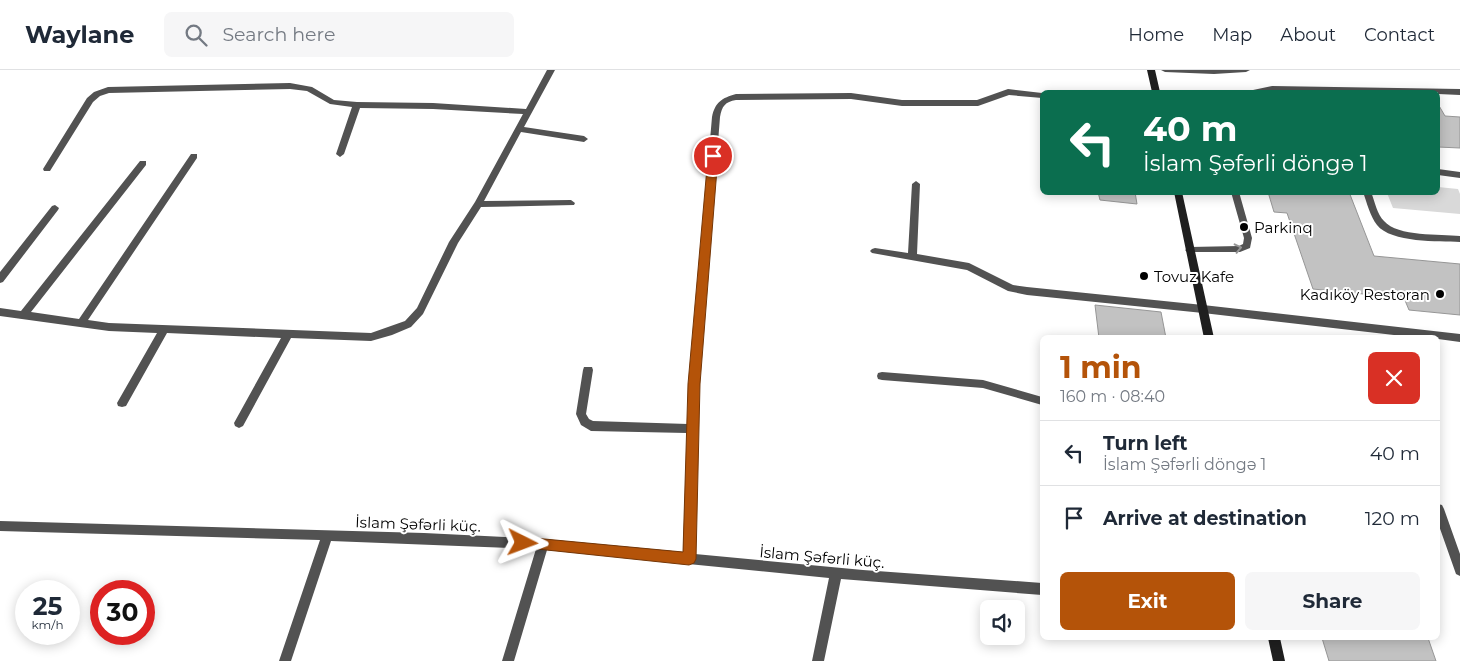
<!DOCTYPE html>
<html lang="en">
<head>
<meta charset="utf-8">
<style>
  :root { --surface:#fff; --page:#f6f6f7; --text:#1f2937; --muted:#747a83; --line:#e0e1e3; --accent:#b45309 }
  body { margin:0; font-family:Montserrat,sans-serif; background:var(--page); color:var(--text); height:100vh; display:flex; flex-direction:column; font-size:19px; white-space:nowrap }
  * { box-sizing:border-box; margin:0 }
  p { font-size:16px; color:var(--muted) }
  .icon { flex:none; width:28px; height:28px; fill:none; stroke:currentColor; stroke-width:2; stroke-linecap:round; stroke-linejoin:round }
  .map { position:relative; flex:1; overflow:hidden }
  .side { position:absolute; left:1040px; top:265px; width:400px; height:305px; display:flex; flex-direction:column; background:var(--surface); border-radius:8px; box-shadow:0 2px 12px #0003 }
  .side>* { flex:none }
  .guide { position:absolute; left:1040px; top:20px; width:400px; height:105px; border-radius:8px; box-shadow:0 2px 12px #0003; background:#0b6e4f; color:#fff; overflow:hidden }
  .fabs { position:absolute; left:980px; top:530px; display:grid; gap:10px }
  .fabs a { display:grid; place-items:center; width:45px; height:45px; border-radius:8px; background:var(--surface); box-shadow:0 2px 12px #0003; font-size:25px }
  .speed { position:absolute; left:15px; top:510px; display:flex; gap:10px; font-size:25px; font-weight:700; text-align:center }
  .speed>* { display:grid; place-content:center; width:65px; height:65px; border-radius:50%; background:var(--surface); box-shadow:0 2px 12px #0003; line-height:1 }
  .speed small { font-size:12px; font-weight:400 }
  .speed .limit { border:8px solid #d22; background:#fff; color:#111 }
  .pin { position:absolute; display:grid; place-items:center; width:42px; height:42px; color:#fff; margin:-21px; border:2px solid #fff; border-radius:50%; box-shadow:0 1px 5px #0007 }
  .me { position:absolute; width:55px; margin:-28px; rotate:93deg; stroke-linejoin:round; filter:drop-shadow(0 0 4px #0008) }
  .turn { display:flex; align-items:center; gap:18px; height:105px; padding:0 20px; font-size:22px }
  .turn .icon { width:65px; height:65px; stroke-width:2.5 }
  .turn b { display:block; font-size:35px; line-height:42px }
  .round { display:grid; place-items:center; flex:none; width:52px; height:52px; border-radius:8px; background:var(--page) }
  .overview { display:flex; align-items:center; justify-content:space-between; height:85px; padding:0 20px }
  h1 { font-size:30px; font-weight:700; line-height:38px; color:var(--accent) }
  .cta { display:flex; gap:10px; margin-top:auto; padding:10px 20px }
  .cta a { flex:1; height:58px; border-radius:8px; background:var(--accent); color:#fff; font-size:20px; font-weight:700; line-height:58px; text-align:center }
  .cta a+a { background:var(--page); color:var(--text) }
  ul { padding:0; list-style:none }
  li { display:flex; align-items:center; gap:15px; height:65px; padding:0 20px; border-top:1px solid var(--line) }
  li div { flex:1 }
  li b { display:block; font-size:19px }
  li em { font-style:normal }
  header { display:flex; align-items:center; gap:30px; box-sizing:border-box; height:70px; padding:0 25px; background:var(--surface); border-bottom:1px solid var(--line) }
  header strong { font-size:24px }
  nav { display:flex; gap:28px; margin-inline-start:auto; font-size:18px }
  .search { width:350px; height:45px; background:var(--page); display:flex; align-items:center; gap:12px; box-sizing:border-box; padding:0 18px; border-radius:8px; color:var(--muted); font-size:19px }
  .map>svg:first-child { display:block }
  .green { fill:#d9d9d9 }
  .building { fill:#c2c2c2; stroke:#969696 }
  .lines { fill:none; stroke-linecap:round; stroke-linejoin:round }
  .lane { fill:#525252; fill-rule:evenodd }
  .street { fill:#525252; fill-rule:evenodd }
  .secondary { fill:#1f1f1f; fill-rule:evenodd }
  .oneway { stroke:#979797 }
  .route { fill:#b45309; stroke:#753606 }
  .poi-dot { fill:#000; stroke:#fff; stroke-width:2 }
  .labels { text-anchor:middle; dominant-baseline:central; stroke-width:4; stroke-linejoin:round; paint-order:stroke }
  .poi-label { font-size:15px; fill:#000; stroke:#fff; text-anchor:start }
  .street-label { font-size:15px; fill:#000; stroke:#fff }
</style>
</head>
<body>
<header>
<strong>Waylane</strong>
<div class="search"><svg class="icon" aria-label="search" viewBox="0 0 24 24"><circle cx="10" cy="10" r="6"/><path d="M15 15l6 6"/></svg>Search here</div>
<nav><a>Home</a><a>Map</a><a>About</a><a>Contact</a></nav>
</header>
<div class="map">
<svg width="1460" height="591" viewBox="0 0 1460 591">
  <rect width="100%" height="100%" fill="#fff"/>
  <path class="green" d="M1438 117 1458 119 1460 124V144L1393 138 1387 123 1438 122Z"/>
  <path class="building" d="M1438 34 1445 46 1460 47V78L1438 77Z
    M1098 122H1135L1137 134 1100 130Z
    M1268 122H1349L1374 186 1460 194V245L1409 240 1404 228 1313 219 1287 143 1274 142Z
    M1095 235 1161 242 1166 268H1099Z
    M1322 568H1428L1436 591H1329Z"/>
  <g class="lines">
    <path class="lane" d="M1272 16 1460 19V25L1438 24V22H1252L1253 20Z
      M1438 99 1460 102V108L1438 105Z
      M1231 122H1239L1252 168 1250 178 1240 182H1187L1185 180 1190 177 1239 176 1243 174 1244 168Z
      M1363 122H1371C1375 132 1377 144 1384 151 1398 167 1440 164 1460 166V172C1439 171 1391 173 1377 155 1370 146 1367 133 1363 122Z
      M1203 235 1460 264V272L1438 269V268H1420L1203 243 1198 239Z
      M1438 434 1442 435 1444 439 1460 484V506L1456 504 1438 453Z"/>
    <path class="street" d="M547 0H555L524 57 584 66 588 69 584 72 521 62 484 131 571 130 575 133 574 135 481 137 458 173 423 244 411 257 392 265 371 271 291 268 243 356 239 358 235 356 234 353 281 268 167 263 126 336 122 337 118 336 117 333 157 263 109 261 0 246V238L21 241 140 91H146V95L31 242 79 249 191 84H197V88L88 250 109 253 371 263 405 251 417 238 449 172 475 132 523 44 433 39 360 38 344 84 340 87 336 84 352 37 330 34 307 21 290 19 109 23 100 26 93 32 50 101H44L43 99 87 28 94 22 108 17 290 13 312 17 334 30 357 32 433 33 526 39Z
      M1161 0H1250L1246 2 1214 4 1165 2Z
      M1008 19 1042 23V28L1009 25 978 36H902L851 29 736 30C725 32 722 36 720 47L699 314 695 484 863 500 1042 513V525L841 509 824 591H812L829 508 547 480 514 591H502L536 479 331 471 291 591H279L320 470 0 461V451L424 463 543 469 683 482 687 363 591 361 581 355 576 344 583 300 584 297H592L593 300 586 344 589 349 593 351 688 354 689 314 712 47C715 32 722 28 736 24L851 23 902 30H977Z
      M916 111 920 114 917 184 969 193 1013 215 1027 217 1203 235 1208 239 1203 243 1027 225 1008 221 967 200 872 183 870 181 872 179 875 178 908 183 912 114Z
      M55 135 59 138 58 140 3 212 0 213V202L52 136Z
      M882 302 983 310 1042 327V335L983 318 882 310 878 309 877 306 878 303Z"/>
    <path class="secondary" d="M1147 0H1155L1160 22H1152Z
      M1174 122H1182L1214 268H1204Z
      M1268 568H1280L1285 591H1273Z"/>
  </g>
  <defs><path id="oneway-chevron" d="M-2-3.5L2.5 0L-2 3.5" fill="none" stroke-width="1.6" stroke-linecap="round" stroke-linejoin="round" transform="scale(1.25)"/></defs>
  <use class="oneway" href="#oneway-chevron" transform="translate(1238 178) rotate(-13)"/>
  <path class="route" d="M713 82 718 86 700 314 696 489 694 493 689 495 518 477 517 473 518 468 523 467 683 482 688 314 708 86Z"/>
  <g class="poi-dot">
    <circle cx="1244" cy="157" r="5"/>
    <circle cx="1144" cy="206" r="5"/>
    <circle cx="1440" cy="224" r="5"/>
  </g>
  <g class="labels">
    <g class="poi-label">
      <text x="1254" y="157">Parkinq</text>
      <text x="1154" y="206">Tovuz Kafe</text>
      <text x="1430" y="224" text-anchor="end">Kadıköy Restoran</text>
    </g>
    <g class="street-label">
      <text transform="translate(418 454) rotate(2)">İslam Şəfərli küç.</text>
      <text transform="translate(822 487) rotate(5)">İslam Şəfərli küç.</text>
    </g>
  </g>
</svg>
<div class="fabs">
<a><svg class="icon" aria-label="sound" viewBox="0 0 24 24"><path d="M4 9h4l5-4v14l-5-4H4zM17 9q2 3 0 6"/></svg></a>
</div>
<div class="speed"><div>25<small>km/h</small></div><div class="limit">30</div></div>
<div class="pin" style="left:713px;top:86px;background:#d93025"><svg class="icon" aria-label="arrive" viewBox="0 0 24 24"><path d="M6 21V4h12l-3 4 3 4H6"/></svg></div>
<svg class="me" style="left:523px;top:473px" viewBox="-20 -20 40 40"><path d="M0-17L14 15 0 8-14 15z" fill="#b45309" stroke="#fff" stroke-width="4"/></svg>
<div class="guide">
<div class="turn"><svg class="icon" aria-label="left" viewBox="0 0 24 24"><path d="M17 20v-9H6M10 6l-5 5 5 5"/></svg><div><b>40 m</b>İslam Şəfərli döngə 1</div></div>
</div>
<section class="side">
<div class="overview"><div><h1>1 min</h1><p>160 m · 08:40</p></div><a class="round" style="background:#d93025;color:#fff"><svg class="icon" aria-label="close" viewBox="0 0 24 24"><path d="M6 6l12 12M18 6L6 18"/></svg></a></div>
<ul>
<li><svg class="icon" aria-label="left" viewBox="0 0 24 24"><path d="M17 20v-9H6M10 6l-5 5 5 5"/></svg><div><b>Turn left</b><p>İslam Şəfərli döngə 1</p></div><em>40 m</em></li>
<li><svg class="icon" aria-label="arrive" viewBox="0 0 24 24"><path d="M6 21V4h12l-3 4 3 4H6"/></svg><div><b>Arrive at destination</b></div><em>120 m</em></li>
</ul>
<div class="cta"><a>Exit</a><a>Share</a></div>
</section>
</div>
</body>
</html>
